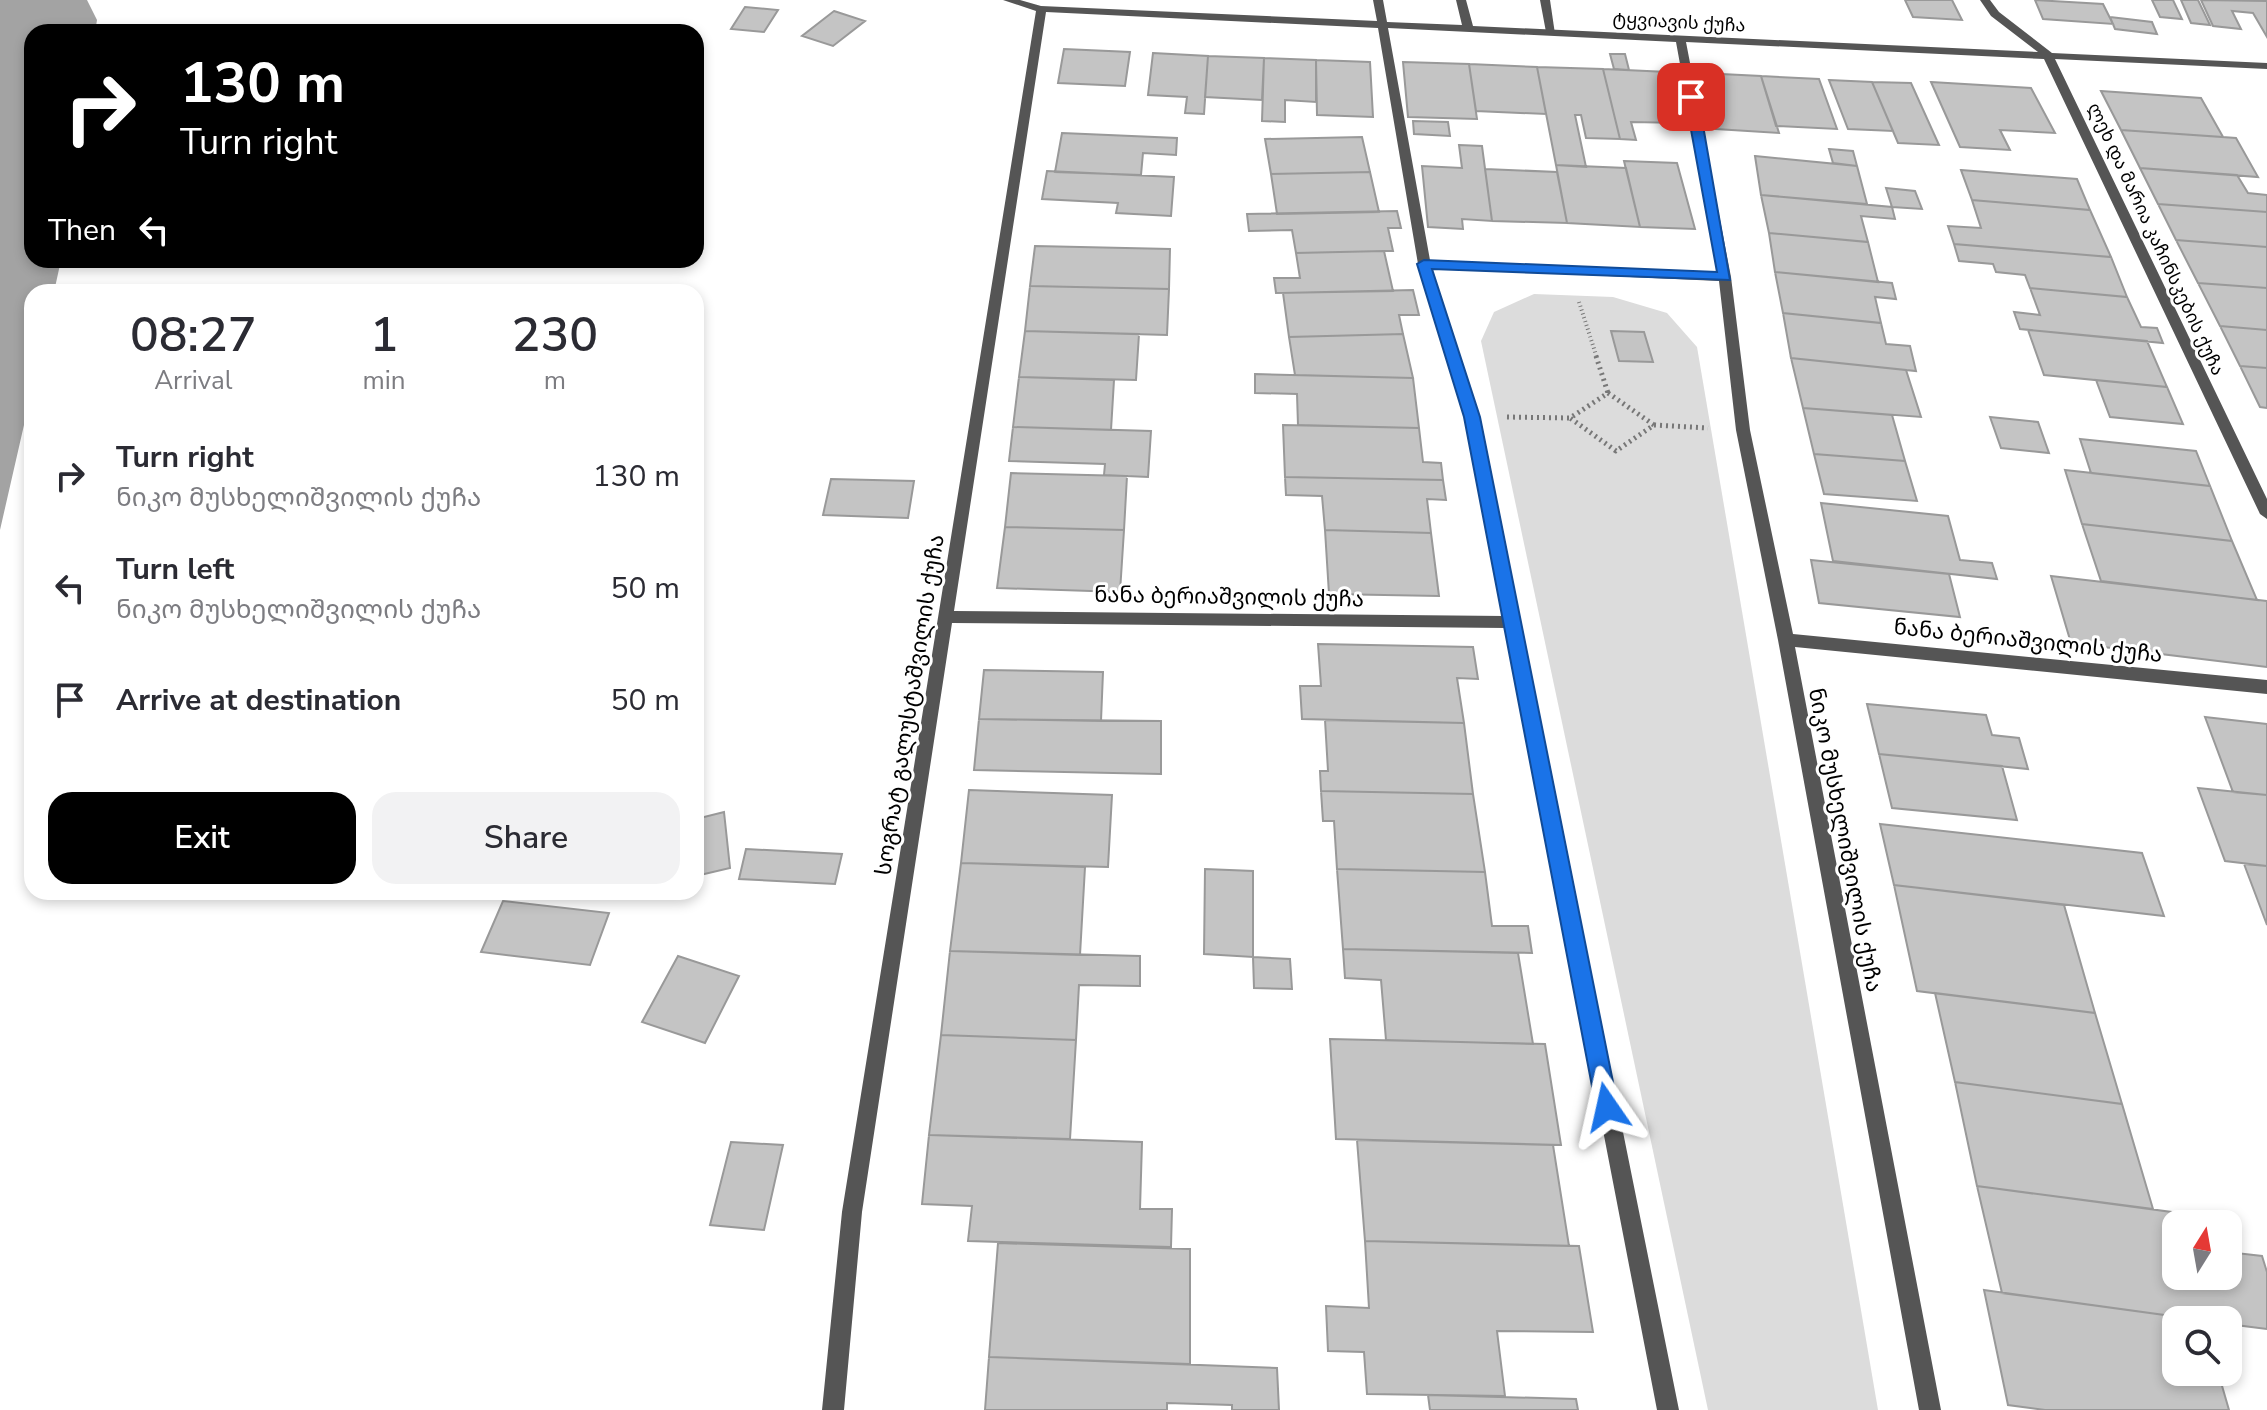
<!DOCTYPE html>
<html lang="en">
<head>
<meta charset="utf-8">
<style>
  :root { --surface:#fff; --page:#f2f2f3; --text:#2b2b33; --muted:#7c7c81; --accent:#000 }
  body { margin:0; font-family:"Nunito Sans","Noto Sans Georgian",sans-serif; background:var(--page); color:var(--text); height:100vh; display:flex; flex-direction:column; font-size:30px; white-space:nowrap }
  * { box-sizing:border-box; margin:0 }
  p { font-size:26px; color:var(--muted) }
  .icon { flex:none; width:44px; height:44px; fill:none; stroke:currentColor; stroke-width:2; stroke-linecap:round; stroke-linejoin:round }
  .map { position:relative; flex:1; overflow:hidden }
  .details { position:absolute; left:24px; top:284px; width:680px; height:616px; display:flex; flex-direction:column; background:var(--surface); border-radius:24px; box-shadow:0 4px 12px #0003 }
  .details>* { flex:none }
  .top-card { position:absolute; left:24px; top:24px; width:680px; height:244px; border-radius:24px; box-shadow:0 4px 12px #0003; background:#000; color:#fff; overflow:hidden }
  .needle { width:52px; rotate:11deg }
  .buttons { position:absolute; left:2162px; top:1210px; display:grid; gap:16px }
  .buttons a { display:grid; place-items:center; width:80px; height:80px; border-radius:16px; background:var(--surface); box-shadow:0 4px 12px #0003; font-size:40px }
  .pin { position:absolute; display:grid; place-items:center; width:68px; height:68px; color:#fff; margin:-34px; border-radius:16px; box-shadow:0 4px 12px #0006 }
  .me { position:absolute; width:88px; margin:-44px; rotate:349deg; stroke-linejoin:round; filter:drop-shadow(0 0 6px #0008) }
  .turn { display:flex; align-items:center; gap:28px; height:168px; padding:0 24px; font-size:36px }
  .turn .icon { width:104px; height:104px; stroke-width:2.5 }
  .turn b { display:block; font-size:56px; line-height:68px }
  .then { display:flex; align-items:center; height:76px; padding:0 24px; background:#0003; gap:16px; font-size:30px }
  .eta { display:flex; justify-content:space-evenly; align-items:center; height:136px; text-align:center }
  .eta b { font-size:48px; font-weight:600; line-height:56px }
  .cta { display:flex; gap:16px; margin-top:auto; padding:16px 24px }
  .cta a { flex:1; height:92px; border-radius:24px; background:var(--accent); color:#fff; font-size:32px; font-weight:600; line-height:92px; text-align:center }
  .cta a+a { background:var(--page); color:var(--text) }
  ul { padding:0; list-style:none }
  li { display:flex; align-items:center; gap:24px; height:112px; padding:0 24px }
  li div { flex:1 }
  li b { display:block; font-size:30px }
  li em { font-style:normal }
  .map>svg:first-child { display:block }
  .green { fill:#dcdcdc }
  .water { fill:#a3a3a3 }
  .building { fill:#c4c4c4; stroke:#999; stroke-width:2 }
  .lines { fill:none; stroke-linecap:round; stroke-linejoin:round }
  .path-far1 { stroke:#777; stroke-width:4; stroke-dasharray:1 3; stroke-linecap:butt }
  .path { stroke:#777; stroke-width:5; stroke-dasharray:2 4; stroke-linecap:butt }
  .service { fill:#555; fill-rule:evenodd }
  .minor { fill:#555; fill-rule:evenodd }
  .route { fill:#1a73e8; stroke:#114b97; stroke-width:2 }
  .labels { text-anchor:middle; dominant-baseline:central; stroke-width:6; stroke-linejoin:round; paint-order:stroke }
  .far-street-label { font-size:18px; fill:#000; stroke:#fff }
  .street-label { font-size:22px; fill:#000; stroke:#fff }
</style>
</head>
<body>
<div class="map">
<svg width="2267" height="1410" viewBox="0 0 2267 1410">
  <rect width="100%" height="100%" fill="#fff"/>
  <path class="green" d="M1534 294 1613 297 1667 313 1697 347 1878 1410H1708L1481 341 1494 312Z"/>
  <path class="water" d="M0 0H87L97 20 95 32H32V260H61L54 292H32V390L0 530Z"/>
  <path class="building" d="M1905 0H1952L1962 20 1913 17Z
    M2035 0 2103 4 2113 24 2043 19Z
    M2152 0H2173L2182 19 2160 17Z
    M2181 0H2198L2210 25 2191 23Z
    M2201 0 2267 1V37L2253 13 2232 11 2241 29 2213 26Z
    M745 7 778 10 764 32 731 29Z
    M834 11 865 21 833 46 802 36Z
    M2110 17 2152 22 2157 34 2115 29Z
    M1064 49 1130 52 1125 86 1058 83Z
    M1153 53 1208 56 1204 114 1185 113 1187 97 1148 95Z
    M1610 54H1625L1629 70 1614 69Z
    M1208 56 1264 58 1262 100 1205 97Z
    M1264 58 1316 60V102L1285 100V122L1262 121Z
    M1316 60 1370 62 1373 117 1317 115Z
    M1403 62 1469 64 1477 119 1408 117Z
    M1469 64 1537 67 1546 114 1476 111Z
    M1537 67 1603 69 1620 139 1586 138 1581 115H1575L1586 167 1556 165Z
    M1603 69 1668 72 1683 123 1631 122 1636 140 1620 139Z
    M1701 73 1761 76 1779 133 1716 129Z
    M1761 76 1819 79 1837 129 1776 126Z
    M1829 80 1872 82 1893 131 1848 129Z
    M1872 82 1911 83 1939 145 1898 143Z
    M1931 82 2031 88 2055 133 2000 130 2010 150 1960 147Z
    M2101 91 2201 98 2223 137 2121 130Z
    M1413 121 1448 122 1450 136 1414 134Z
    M2121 130 2236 138 2258 177 2140 168Z
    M1062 133 1177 138 1176 155 1143 153 1141 175 1055 172Z
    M1362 137 1370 172 1271 174 1265 139Z
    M1459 145 1482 146 1492 221 1462 219 1463 229 1428 227 1422 166 1462 168Z
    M1829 149 1853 151 1857 166 1833 163Z
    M1755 156 1857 166 1867 204 1761 195Z
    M1624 161 1677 163 1695 229 1640 227Z
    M1556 165 1626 168 1640 227 1567 223Z
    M2140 168 2237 175 2248 193 2267 195V212L2158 204Z
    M1485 169 1557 172 1567 223 1492 221Z
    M1961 170 2077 179 2090 210 1972 200Z
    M1047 171 1174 177 1171 216 1116 213 1118 203 1042 199Z
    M1370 172 1379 212 1277 214 1271 174Z
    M1886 188 1915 191 1922 209 1892 207Z
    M1761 195 1892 207 1895 219 1861 216 1868 242 1769 233Z
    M1972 200 2090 210 2111 257 1954 244 1948 226 1981 228Z
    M2158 204 2267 212V247L2176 240Z
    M1397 211 1401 228H1388L1393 251H1384L1296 253 1292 230 1249 231 1247 214Z
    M1769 233 1868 242 1878 282 1775 272Z
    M2176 240 2267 247V288L2198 283Z
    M1954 244 2111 257 2127 297 2030 288 2025 275 1996 272 1993 264 1959 261Z
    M1035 246 1170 249 1169 289 1030 286Z
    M1384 251 1393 291 1276 293 1274 278H1300L1296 253Z
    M1775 272 1892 283 1896 299 1875 297 1881 323 1783 313Z
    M2198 283 2267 288V330L2220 326Z
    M1030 286 1169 289 1167 335 1025 331Z
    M2030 288 2127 297 2141 327 2157 328 2163 343 2020 329 2014 312 2040 315Z
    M1413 290 1419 315H1399L1403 334 1289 337 1283 293Z
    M1783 313 1881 323 1886 344 1910 346 1916 371 1791 358Z
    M2220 326 2267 330V368L2240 366Z
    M2028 330 2147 341 2167 387 2044 375Z
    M1025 331 1139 334 1136 380 1019 377Z
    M1611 331 1644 332 1653 362 1619 361Z
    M1403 334 1413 378 1295 375 1289 337Z
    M1791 358 1906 370 1921 417 1803 408Z
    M2240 366 2267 368V408L2260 407Z
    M1255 374 1413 378 1419 428 1298 425 1297 394 1255 393Z
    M1019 377 1114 380 1111 430 1013 427Z
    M2096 380 2167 387 2183 424 2110 417Z
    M1803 408 1892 415 1905 461 1814 454Z
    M1990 417 2038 422 2049 453 2001 448Z
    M1283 425 1419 428 1423 462 1441 463 1443 480 1285 477Z
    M1013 427 1151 431 1148 477 1104 475 1105 464 1009 461Z
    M2080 439 2196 451 2210 486 2091 473Z
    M1814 454 1905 461 1917 501 1824 494Z
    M2065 470 2210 486 2232 541 2082 524Z
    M1011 473 1127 476 1124 530 1005 527Z
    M1285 477 1443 480 1446 500 1427 499 1431 533 1325 530 1322 496 1286 495Z
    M831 479 914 481 908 518 823 515Z
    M1821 503 1948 516 1960 560 1992 563 1997 579 1833 561Z
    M2082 524 2232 541 2257 600 2101 581Z
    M1005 527 1124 530 1120 592 997 588Z
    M1325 530 1431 533 1439 596 1329 594Z
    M1811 560 1949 574 1960 617 1819 603Z
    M2051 576 2267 601V667L2071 643Z
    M1318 644 1473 647 1478 679 1457 678 1464 723 1302 719 1300 686H1321Z
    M984 670 1103 672 1101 721 979 719Z
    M1867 704 1986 715 1992 735 2019 738 2028 769 1879 754Z
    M2205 717 2267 724V795L2233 792Z
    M979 719 1161 721V774L974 770Z
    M1325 720 1464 723 1473 794 1321 791 1320 771H1328Z
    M1879 754 2002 766 2017 820 1892 808Z
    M2198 788 2267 795V866L2225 861Z
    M969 790 1112 795 1108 867 961 863Z
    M1321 791 1473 794 1485 872 1337 869 1334 821H1323Z
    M724 812 730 868 696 876V819Z
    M1880 824 2142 853 2164 916 1894 885Z
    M746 849 842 854 835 884 739 879Z
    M961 863 1085 867 1080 955 950 951Z
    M2244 864 2267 866V925Z
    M1205 869 1253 871V957L1204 954Z
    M1337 869 1485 872 1492 926H1528L1532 953 1343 949Z
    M1894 885 2064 905 2095 1013 1917 991Z
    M503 901 609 913 590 965 481 952Z
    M1343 949 1518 953 1533 1044 1386 1040 1381 980 1345 978Z
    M950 951 1140 956V986L1079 985 1076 1040 941 1035Z
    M678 956 739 976 705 1043 642 1022Z
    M1253 957 1290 959 1292 989 1254 988Z
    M1935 993 2095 1013 2122 1104 1955 1082Z
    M941 1035 1076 1040 1070 1139 929 1135Z
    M1330 1039 1545 1044 1561 1145 1336 1139Z
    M1955 1082 2122 1104 2153 1209 1977 1186Z
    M929 1135 1142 1142 1140 1209H1172L1171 1247 968 1241 972 1206 922 1204Z
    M1357 1140 1553 1145 1569 1246 1365 1241Z
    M731 1142 783 1145 764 1230 710 1225Z
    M1977 1186 2179 1213 2183 1224H2176V1276H2228V1252L2262 1256 2267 1272V1329L2228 1324V1320H2201L2002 1293Z
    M1365 1241 1579 1246 1593 1332 1497 1331 1505 1396 1367 1394 1364 1352 1328 1351 1326 1306 1369 1308Z
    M998 1243 1190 1249V1364L989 1357Z
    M1984 1290 2201 1320H2176V1372H2218L2229 1410H2045L2008 1405Z
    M989 1357 1277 1368 1279 1410H1232V1405L1167 1403V1410H985Z
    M1428 1395 1576 1399 1578 1410H1430Z"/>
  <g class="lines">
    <path class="path-far1" d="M1579 302 1597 358"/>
    <path class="path" d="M1596 356 1608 393
      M1608 393 1654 425 1616 451 1570 418Z
      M1507 417 1570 418
      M1654 425 1708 428"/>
    <path class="service" d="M1540 0H1550L1555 34 1546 32Z"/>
    <path class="minor" d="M1003 0H1020L1041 6 1377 21 1373 0H1383L1387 22 1462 25 1456 0H1466L1473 26 2038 52 1991 16 1980 0H1990L1999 12 2052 53 2267 63V69L2055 59 2267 499V519L2260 514 2044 59 1686 42 1731 277 1750 430 1793 634 2267 680V694L1795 647 1941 1410H1919L1778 640 1736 430 1719 281 1432 268 1479 417 1679 1410H1657L1506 628 952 623 862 1212 844 1410H822L842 1212 1036 11ZM1046 12 1378 28 1418 264 1465 417 1504 616 954 611ZM1388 28 1676 42 1718 273 1430 260Z"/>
  </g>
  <path class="route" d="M1691 93 1698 97 1730 280 1432 269 1480 417 1618 1107 1615 1115 1607 1118 1599 1115 1596 1107 1464 417 1417 264 1424 260 1717 272 1685 97Z"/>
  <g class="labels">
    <g class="far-street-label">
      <text transform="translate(1679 22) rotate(3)">ტყვიავის ქუჩა</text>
      <text transform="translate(2156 239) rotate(65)">ლეხ და მარია კაჩინსკების ქუჩა</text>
    </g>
    <g class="street-label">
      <text transform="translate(1229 597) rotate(1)">ნანა ბერიაშვილის ქუჩა</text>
      <text transform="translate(2028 641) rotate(6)">ნანა ბერიაშვილის ქუჩა</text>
      <text transform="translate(910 705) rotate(-81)">სოგრატ გალუსტაშვილის ქუჩა</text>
      <text transform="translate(1845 840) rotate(79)">ნიკო მუსხელიშვილის ქუჩა</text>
    </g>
  </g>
</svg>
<div class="buttons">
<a><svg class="needle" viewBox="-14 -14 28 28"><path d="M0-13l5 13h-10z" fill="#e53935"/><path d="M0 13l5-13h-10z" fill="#7c7c81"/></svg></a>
<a><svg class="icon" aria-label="search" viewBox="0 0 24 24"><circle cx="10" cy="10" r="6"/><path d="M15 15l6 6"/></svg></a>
</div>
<div class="pin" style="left:1691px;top:97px;background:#d93025"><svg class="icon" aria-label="arrive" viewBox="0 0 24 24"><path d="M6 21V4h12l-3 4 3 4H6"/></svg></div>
<svg class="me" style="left:1607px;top:1107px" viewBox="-20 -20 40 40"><path d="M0-17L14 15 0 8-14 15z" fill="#1a73e8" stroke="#fff" stroke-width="4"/></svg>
<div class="top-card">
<div class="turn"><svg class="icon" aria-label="right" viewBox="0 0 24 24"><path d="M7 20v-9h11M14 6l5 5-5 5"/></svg><div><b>130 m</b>Turn right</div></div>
<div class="then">Then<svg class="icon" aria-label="left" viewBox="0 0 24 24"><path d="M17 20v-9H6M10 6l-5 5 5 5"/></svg></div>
</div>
<section class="details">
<div class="eta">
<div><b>08:27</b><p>Arrival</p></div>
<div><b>1</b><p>min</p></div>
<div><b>230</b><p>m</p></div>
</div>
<ul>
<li><svg class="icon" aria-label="right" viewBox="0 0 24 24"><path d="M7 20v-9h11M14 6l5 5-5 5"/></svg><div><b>Turn right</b><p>ნიკო მუსხელიშვილის ქუჩა</p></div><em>130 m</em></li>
<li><svg class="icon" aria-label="left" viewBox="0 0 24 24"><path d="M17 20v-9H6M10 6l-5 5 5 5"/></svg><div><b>Turn left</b><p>ნიკო მუსხელიშვილის ქუჩა</p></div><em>50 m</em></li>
<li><svg class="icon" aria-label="arrive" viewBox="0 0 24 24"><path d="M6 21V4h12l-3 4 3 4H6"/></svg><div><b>Arrive at destination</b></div><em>50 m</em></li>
</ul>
<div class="cta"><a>Exit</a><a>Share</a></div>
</section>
</div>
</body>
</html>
